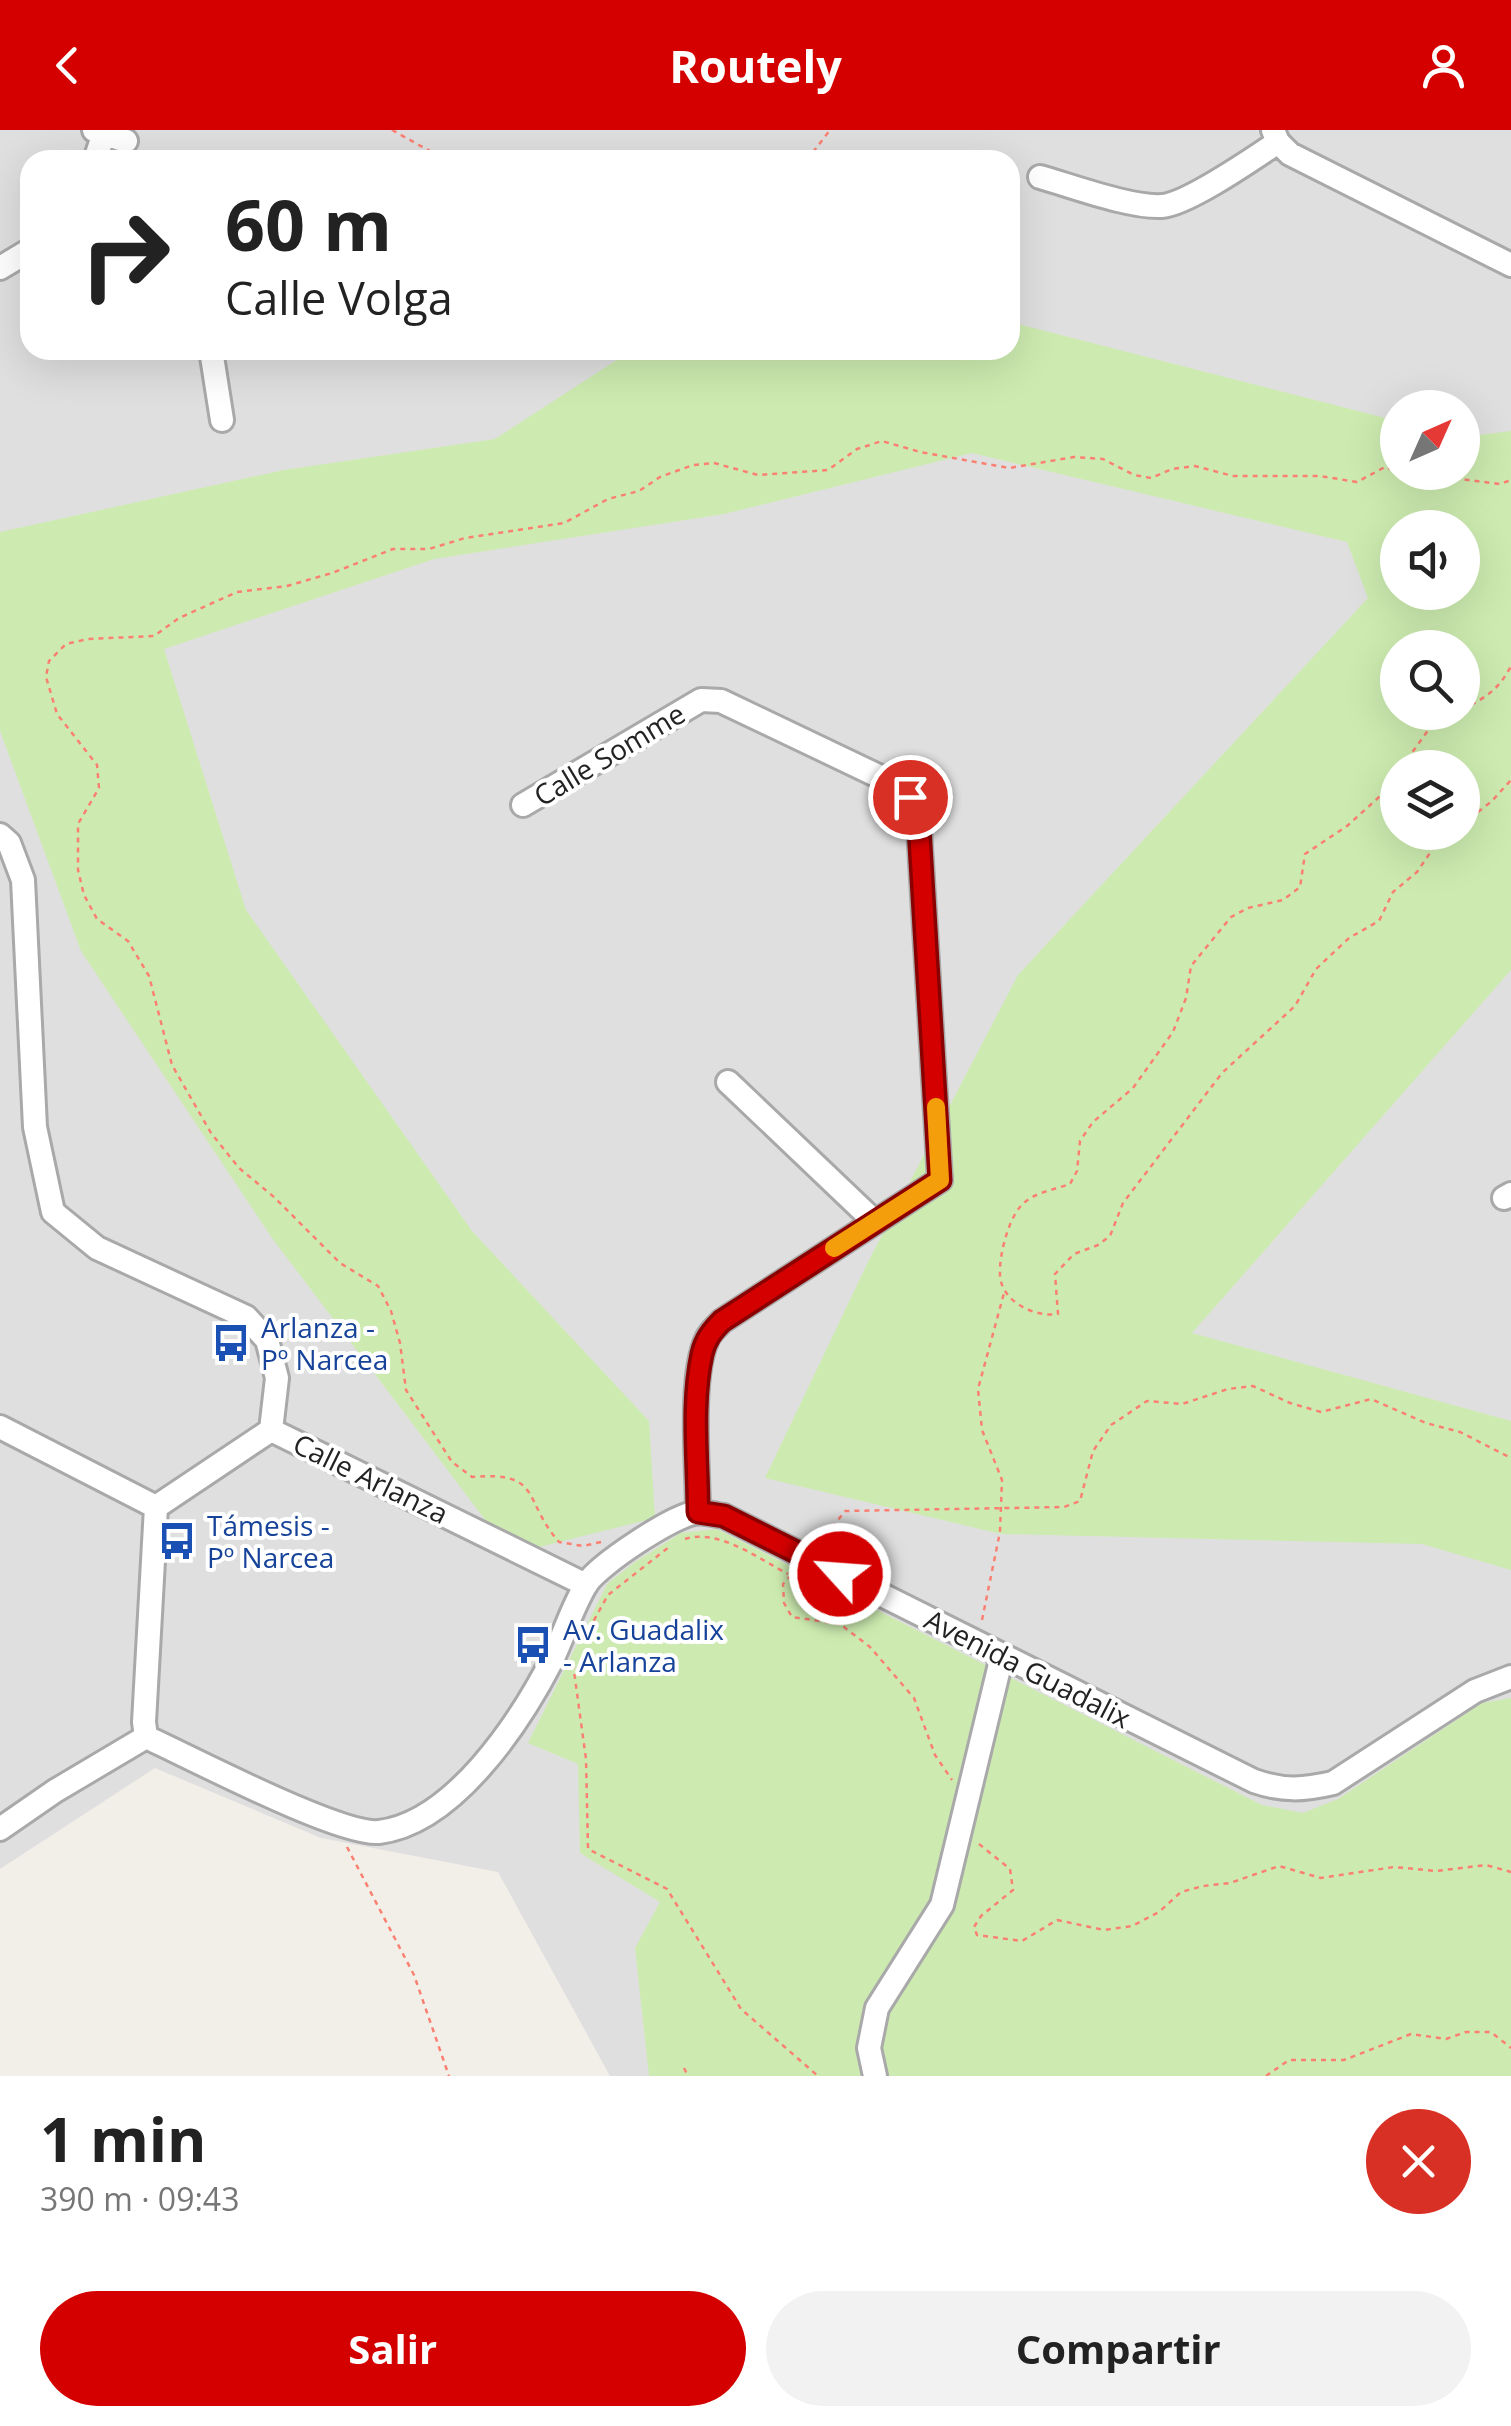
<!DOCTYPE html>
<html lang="es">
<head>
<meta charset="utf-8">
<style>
  :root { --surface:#fff; --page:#f2f2f2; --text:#222; --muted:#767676; --accent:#d40000 }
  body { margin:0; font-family:"Open Sans",sans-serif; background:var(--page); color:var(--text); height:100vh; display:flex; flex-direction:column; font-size:38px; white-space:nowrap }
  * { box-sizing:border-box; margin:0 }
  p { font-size:32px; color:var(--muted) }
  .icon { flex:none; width:55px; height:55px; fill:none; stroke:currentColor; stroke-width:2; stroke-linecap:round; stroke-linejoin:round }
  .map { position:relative; height:1946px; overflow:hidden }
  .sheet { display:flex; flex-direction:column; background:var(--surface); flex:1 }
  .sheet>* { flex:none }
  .hud { position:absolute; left:20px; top:20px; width:1000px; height:210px; border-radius:30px; box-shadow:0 10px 40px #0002; background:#fff; color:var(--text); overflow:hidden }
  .needle { width:65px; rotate:45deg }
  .fabs { position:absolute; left:1380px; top:260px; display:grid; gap:20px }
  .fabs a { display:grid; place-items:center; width:100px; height:100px; border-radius:50%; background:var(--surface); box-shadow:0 10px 40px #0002; font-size:50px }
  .pin { position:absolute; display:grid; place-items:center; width:85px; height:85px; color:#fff; margin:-42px; border:5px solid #fff; border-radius:50%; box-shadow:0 2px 10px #0007 }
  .me { position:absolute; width:110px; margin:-55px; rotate:296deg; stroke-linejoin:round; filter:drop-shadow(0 0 8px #0008) }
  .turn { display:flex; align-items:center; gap:35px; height:210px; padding:0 40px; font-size:45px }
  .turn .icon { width:130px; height:130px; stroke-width:2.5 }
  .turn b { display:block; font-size:70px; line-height:85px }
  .round { display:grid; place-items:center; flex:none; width:105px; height:105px; border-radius:52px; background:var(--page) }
  .head { display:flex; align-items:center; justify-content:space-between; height:170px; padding:0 40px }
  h1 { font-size:60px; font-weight:700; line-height:75px }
  .button { display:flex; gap:20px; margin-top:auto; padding:20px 40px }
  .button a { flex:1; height:115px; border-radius:60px; background:var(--accent); color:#fff; font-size:40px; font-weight:700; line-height:115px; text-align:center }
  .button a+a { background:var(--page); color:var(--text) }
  header { display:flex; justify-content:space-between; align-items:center; height:130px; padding:0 40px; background:var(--accent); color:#fff; font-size:45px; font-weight:700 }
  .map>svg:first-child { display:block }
  .residential { fill:#e0dfdf; fill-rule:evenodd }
  .grass { fill:#cdebb0; fill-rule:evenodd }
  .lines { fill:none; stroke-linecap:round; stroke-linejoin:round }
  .minor-casing { stroke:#a9a9a9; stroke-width:28 }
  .path { stroke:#fa8072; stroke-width:2.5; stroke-dasharray:5 5; stroke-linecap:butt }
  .minor { stroke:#fff; stroke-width:22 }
  .route-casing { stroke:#8a0000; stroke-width:25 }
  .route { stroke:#d40000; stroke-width:18 }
  .slow { stroke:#f59e0b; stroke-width:18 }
  .labels { text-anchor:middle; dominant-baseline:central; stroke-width:8; stroke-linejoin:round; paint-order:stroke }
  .street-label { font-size:28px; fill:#222; stroke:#fff }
  .transit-label { font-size:28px; fill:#164399; stroke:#fff; text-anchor:start }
</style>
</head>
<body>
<header><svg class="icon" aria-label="back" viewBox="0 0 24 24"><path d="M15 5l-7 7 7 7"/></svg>Routely<svg class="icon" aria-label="person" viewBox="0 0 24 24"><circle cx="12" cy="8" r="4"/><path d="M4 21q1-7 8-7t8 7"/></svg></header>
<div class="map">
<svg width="1511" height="1946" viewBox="0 0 1511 1946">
  <rect width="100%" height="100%" fill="#f2efe9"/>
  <path class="residential" d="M0 0H1511V1946H610L498 1742 321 1708 155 1638 0 1739ZM30 30H1010V220H30ZM1398 278H1462V342H1398ZM1398 398H1462V462H1398ZM1398 518H1462V582H1398ZM1398 638H1462V702H1398Z"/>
  <path class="grass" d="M1010 192 1397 291 1398 342H1462L1463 307 1511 301V840L1192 1203 1511 1291V1440L1422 1414 1001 1404 765 1348 868 1132 1018 845 1368 468 1347 412 972 323 724 384 434 429 164 519 246 780 472 1101 649 1291 655 1388 511 1424 272 1108 81 821 0 601V402L284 340 495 309 632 220H1010ZM1398 398H1462V462H1398ZM1398 518H1462V582H1398ZM1398 638H1462V702H1398Z
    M717 1399 1262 1675 1303 1683 1338 1669 1482 1573 1511 1568V1946H649L635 1818 660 1772 580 1723 578 1634 528 1613 607 1454 635 1432 681 1403Z"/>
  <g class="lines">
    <g class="minor-casing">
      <path id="minor" d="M94 0 126 11
        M1273 0 1278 12 1290 24 1511 135
        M95 30 104 3
        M1040 47C1072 56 1131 78 1162 76 1188 74 1254 28 1278 12
        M0 138 30 120
        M211 220 222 290
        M523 675 701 570 721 571 895 654 911 667 919 699 940 1050 722 1191C716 1197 710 1202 707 1209 689 1247 698 1338 698 1382
        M0 705 9 713 23 750 35 997 53 1082 97 1118 246 1187 267 1210 277 1248 271 1300
        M728 952 875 1092
        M1504 1068 1511 1064
        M0 1297 156 1377
        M271 1300 586 1455
        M156 1377 271 1300
        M146 1607C190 1627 340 1706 379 1702 454 1693 520 1592 552 1530 564 1505 572 1477 587 1453 600 1434 671 1387 694 1383 704 1381 715 1385 724 1386L1254 1651C1283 1661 1303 1660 1333 1653L1475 1561 1511 1547
        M146 1607 144 1592 156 1377
        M0 1699 55 1661 146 1607
        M875 1946 869 1918 877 1878 942 1775 1002 1526"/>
    </g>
    <path class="path" d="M392 0 446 30
      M807 30 830 0
      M1405 342 1500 354 1511 350
      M1462 579C1486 568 1499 559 1511 536
      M1401 638 1429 599 1454 582
      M1398 643 1378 668 1347 696 1305 724 1300 757 1283 770 1248 778 1231 787 1191 836 1186 868 1173 902 1133 958 1093 992 1080 1011 1077 1041 1070 1054C1053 1060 1031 1063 1020 1077 1008 1091 999 1126 1000 1144 1000 1171 1035 1188 1058 1184L1055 1144 1074 1124 1098 1115 1110 1106 1123 1073 1222 943 1295 876 1316 839 1349 808 1379 791 1393 762 1417 742 1434 717 1455 702
      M1462 694 1491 672 1511 650
      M685 1409C718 1398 759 1429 788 1444
      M601 1412 583 1416 559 1412C522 1370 543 1341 472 1347L452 1332 406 1260 400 1213 391 1181 378 1156 340 1133 274 1067 239 1038 211 1003 172 935 149 846 128 811 97 789 84 765 78 740V694L99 658 97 635 57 584 46 547 49 531 66 514 88 509 154 506 179 488 237 462 287 456 332 443 393 419H429L465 408 564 393 608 369 639 361 660 347 693 335 714 333 758 345 828 340 857 319 882 311 920 322 1009 338 1074 327 1103 329 1134 345 1151 348 1172 339 1195 336 1233 346H1320L1357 352 1385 337 1398 341
      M820 1413 845 1381 1064 1377 1080 1371 1093 1321 1111 1295 1147 1271 1182 1274 1228 1259 1253 1256 1290 1273 1321 1282 1371 1269 1426 1293 1460 1302 1511 1328
      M791 1445 783 1454 784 1473 792 1487 840 1494 870 1517 914 1568 935 1625 952 1650
      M982 1490 1000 1402 1002 1350 982 1300 978 1259 1004 1163
      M584 1508 608 1465 669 1417
      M573 1534 586 1629 588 1719 667 1759 741 1879 818 1946
      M979 1714 1010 1739 1013 1760 981 1786 974 1797 977 1805 1022 1811 1057 1790 1104 1800 1132 1796 1159 1782 1181 1762 1203 1756 1230 1753 1279 1736 1321 1748 1394 1737 1436 1741 1486 1735 1511 1742
      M347 1717 414 1845 449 1946
      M684 1938 688 1946
      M1266 1946 1289 1930H1344L1411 1904 1446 1909 1466 1902H1491L1511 1918"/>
    <use href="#minor" class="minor"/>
  </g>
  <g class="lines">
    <g class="route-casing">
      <path id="route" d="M840 1444 724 1386 698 1382C698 1331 691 1274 702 1224 705 1210 712 1201 722 1191L940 1050 919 698 910 667"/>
    </g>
    <use href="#route" class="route"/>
    <path class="slow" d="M834 1118 940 1050 936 977"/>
  </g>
  <defs>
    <g id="bus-bare" transform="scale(3)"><path d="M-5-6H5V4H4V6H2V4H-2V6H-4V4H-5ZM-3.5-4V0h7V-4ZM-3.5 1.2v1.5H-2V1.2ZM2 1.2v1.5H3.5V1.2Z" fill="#1a4fb4" stroke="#fff" stroke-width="2.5" paint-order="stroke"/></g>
  </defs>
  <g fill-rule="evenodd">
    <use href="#bus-bare" x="231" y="1213"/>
    <use href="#bus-bare" x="177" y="1411"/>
    <use href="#bus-bare" x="533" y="1515"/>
  </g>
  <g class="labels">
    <g class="street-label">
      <text transform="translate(609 624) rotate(-31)">Calle Somme</text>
      <text transform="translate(371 1348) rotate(26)">Calle Arlanza</text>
      <text transform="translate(1028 1538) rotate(27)">Avenida Guadalix</text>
    </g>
    <g class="transit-label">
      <text x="261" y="1197">Arlanza -<tspan x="261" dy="32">Pº Narcea</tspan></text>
      <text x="207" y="1395">Támesis -<tspan x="207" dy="32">Pº Narcea</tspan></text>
      <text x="563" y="1499">Av. Guadalix<tspan x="563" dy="32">- Arlanza</tspan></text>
    </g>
  </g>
</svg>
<div class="fabs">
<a><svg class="needle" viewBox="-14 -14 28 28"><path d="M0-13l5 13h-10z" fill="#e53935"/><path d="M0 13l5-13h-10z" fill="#767676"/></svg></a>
<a><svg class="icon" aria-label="sound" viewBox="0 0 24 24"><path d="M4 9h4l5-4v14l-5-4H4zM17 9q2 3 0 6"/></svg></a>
<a><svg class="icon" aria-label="search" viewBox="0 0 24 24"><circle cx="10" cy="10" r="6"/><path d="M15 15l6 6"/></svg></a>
<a><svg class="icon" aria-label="layers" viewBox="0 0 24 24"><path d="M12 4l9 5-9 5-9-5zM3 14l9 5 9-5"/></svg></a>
</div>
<div class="pin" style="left:910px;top:667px;background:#d93025"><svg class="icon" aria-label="arrive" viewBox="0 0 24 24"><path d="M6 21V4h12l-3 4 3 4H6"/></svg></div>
<svg class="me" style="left:840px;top:1444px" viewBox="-20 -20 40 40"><circle r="17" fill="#d40000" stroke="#fff" stroke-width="3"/><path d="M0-11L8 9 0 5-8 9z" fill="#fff"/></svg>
<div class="hud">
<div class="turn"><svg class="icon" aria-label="right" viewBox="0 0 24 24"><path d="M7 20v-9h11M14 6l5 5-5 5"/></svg><div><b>60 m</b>Calle Volga</div></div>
</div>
</div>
<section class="sheet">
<div class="head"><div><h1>1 min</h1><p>390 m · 09:43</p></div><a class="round" style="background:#d93025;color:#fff"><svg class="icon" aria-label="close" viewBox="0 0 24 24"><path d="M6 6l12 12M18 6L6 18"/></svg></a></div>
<div class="button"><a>Salir</a><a>Compartir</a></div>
</section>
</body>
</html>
